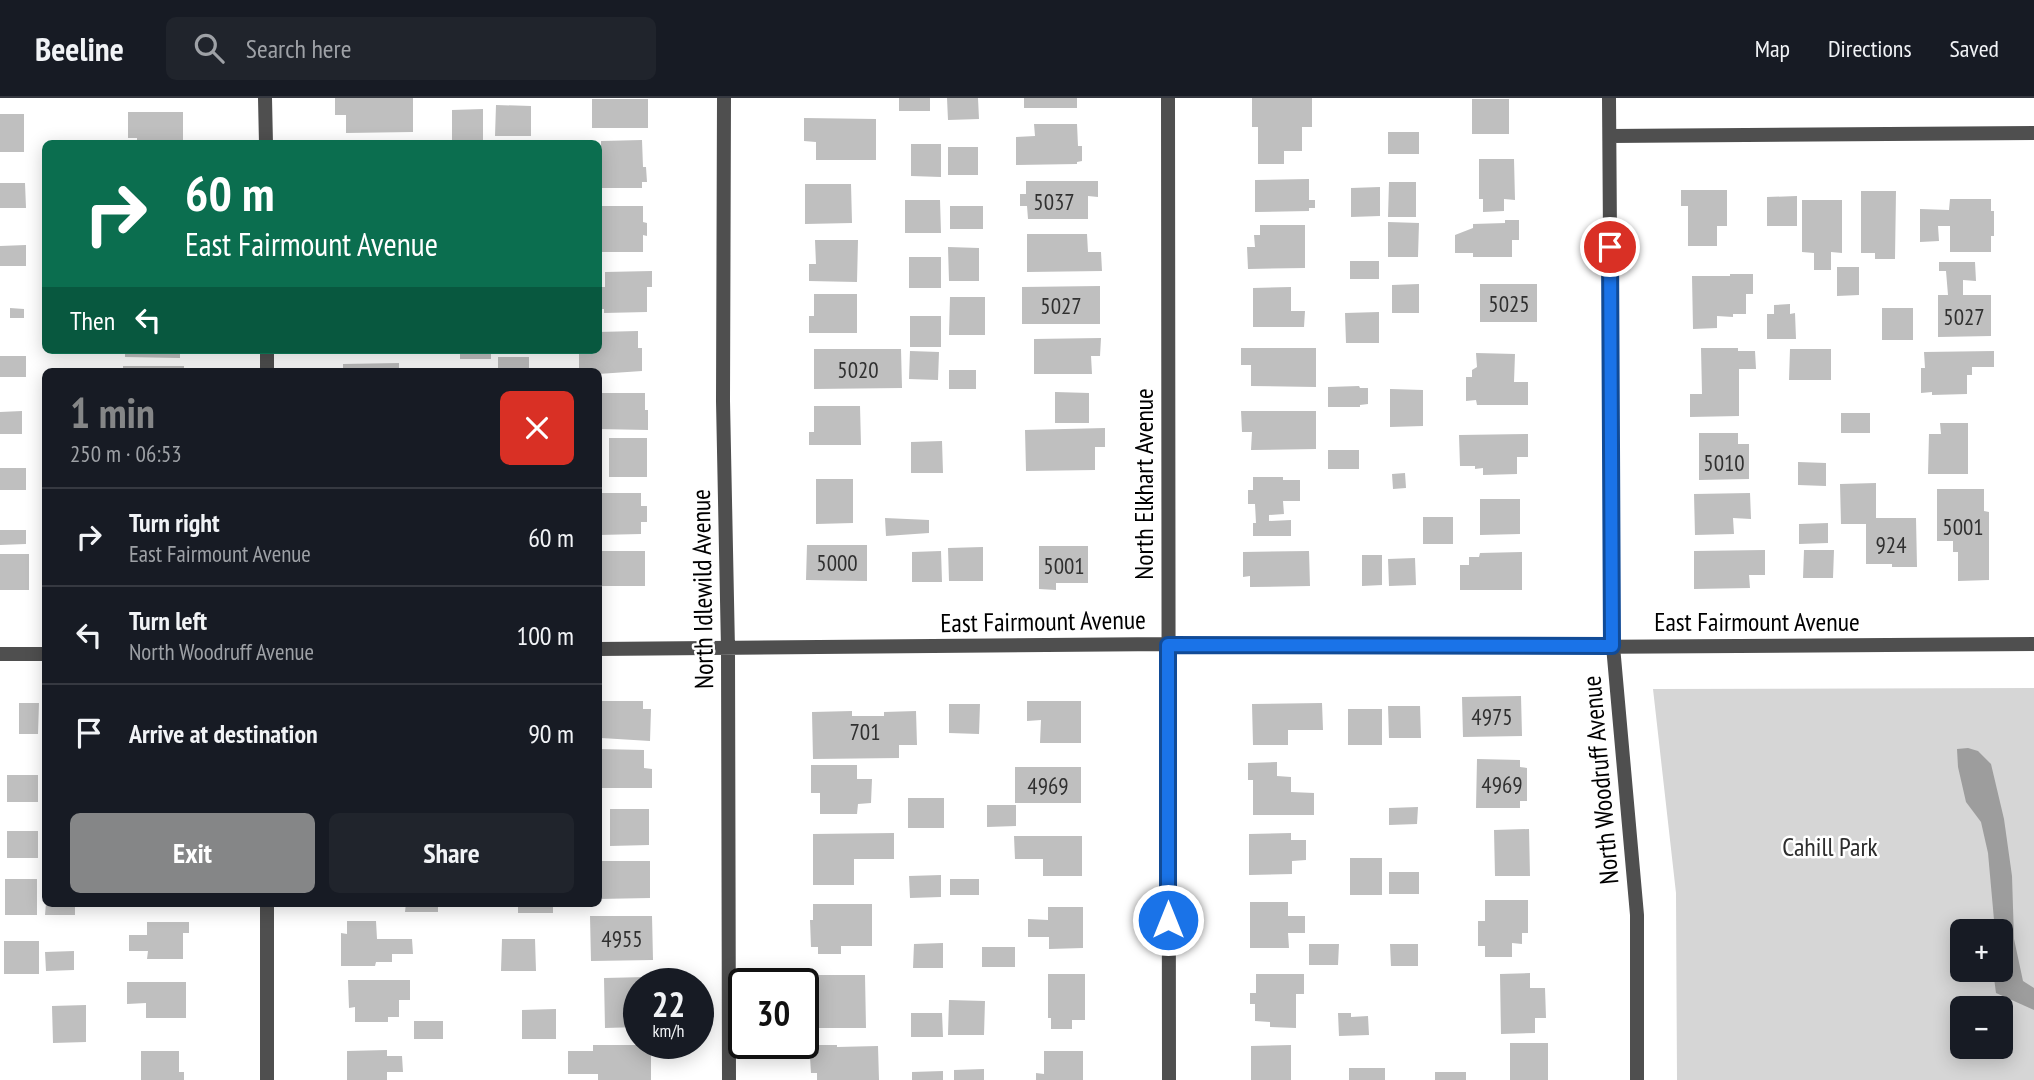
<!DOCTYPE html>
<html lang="en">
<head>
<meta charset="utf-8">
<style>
  :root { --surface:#171b24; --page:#20242c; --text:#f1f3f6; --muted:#9ea1a6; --line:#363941; --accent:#858687 }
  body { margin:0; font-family:"PT Sans Narrow",sans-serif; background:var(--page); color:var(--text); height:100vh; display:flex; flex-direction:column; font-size:26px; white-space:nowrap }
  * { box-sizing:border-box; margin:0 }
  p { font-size:23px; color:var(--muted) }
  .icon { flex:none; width:38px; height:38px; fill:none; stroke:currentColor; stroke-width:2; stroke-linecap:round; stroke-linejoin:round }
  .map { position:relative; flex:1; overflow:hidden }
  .side { position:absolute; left:42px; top:270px; width:560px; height:539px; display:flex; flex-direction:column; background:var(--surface); border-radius:10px; box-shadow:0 4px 18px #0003 }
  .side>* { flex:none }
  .banner { position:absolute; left:42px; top:42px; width:560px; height:214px; border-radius:10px; box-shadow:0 4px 18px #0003; background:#0b6e4f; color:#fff; overflow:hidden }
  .buttons { position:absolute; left:1950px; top:821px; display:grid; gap:14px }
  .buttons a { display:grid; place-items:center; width:63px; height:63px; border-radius:10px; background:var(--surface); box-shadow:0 4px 18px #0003; font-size:35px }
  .speed { position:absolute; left:623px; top:870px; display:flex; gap:14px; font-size:35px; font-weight:700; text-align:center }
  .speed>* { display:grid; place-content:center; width:91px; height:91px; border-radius:50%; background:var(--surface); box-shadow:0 4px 18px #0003; line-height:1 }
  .speed small { font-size:18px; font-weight:400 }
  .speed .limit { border:4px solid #111; border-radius:10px; background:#fff; color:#111 }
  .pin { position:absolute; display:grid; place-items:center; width:60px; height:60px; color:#fff; margin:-30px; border:4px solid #fff; border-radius:50%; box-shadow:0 2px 7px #0007 }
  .me { position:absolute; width:77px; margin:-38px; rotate:0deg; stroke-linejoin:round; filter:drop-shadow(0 0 5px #0008) }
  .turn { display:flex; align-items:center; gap:24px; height:147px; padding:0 28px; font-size:32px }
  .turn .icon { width:91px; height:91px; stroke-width:2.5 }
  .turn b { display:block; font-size:49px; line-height:60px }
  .then { display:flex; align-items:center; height:66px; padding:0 28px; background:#0003; gap:14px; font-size:26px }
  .round { display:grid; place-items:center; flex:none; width:74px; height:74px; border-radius:10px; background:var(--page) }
  .headline { display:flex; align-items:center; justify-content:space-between; height:119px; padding:0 28px }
  h1 { font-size:42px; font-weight:600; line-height:52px; color:var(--accent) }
  .action { display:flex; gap:14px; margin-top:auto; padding:14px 28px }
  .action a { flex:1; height:80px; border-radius:10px; background:var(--accent); color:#fff; font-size:28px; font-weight:600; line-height:80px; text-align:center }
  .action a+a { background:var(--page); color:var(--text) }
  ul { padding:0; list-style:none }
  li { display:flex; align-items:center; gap:21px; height:98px; padding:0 28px; border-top:2px solid var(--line) }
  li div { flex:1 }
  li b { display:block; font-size:26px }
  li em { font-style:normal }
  header { display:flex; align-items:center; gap:42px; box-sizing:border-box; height:98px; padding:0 35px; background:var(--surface); border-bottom:2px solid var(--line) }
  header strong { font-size:33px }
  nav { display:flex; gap:38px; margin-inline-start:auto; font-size:24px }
  .search { width:490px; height:63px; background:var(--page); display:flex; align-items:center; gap:18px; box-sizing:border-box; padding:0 24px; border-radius:10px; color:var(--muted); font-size:26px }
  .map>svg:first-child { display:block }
  .green { fill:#d6d6d6; fill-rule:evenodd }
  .water { fill:#9d9d9d }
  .building { fill:#bfbfbf }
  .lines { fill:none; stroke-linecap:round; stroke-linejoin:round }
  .minor { stroke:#4f4f4f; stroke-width:14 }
  .route-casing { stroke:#114b97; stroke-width:18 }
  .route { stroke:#1a73e8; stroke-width:12 }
  .labels { text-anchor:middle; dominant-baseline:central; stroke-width:5; stroke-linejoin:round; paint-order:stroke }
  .number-label { font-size:23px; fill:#303030 }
  .street-label { font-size:26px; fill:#000; stroke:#fff }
  .park-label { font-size:26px; fill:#2d2d2d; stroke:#fff }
</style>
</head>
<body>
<header>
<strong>Beeline</strong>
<div class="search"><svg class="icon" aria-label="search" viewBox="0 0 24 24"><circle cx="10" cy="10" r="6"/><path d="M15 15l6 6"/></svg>Search here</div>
<nav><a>Map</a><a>Directions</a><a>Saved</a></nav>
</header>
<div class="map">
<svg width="2034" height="982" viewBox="0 0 2034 982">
  <rect width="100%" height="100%" fill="#fff"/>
  <path class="green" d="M2034 590V982H1677L1676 795 1653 591ZM1962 833H2000V872H1962ZM1962 910H2000V948H1962Z"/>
  <path class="water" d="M1968 650 1978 653 1991 666 2004 721 2012 778 2014 841 2023 883 2034 890V912L1996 895 1994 880 1995 872H2000V833H1995L1988 755 1981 724 1966 704 1958 669 1957 651Z"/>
  <path class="building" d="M335 0H413V34L346 35V17H335Z
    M899 0H930V13H899Z
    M947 0H978L979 21 948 22Z
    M1024 0H1077V10H1024Z
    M1252 0H1312V29H1302V53H1284V66H1258V29H1252Z
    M592 1H648V30H592Z
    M1472 1H1509V36H1472Z
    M496 7 531 8V38H495Z
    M483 11V42H452V12Z
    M128 14H183V46H137V40H128Z
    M0 16H24V54H0Z
    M804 20 876 21V62H816V44L804 43Z
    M1034 26H1077L1078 48H1082V63L1077 64V66L1016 67V39L1035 38Z
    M1388 34H1419V56H1388Z
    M642 42 643 69H646L647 84H642V90H601V43Z
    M911 46H941V79L911 78Z
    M948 49H978V77H948Z
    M1479 61H1514L1515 102 1504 101V113L1483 114V101H1479Z
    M1309 81V102H1315V110H1309V113L1255 114V82Z
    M1026 83H1098V99L1088 98V121H1028L1027 108H1020V96H1026Z
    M1389 84H1416V119H1388Z
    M0 85H25L26 110H0Z
    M805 86H851L852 125 805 126Z
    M1380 89V118L1351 119V90Z
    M1681 92H1727V128H1717V148H1688V108H1681Z
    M1861 93H1896L1895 161H1875V155H1861Z
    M1797 98V128H1767V99Z
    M1950 101H1991V113H1994V138H1991V154H1950V128H1938L1939 143 1920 144V111L1949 112Z
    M905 102H940L941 135H905Z
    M1802 102H1842V155L1831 154V172H1814V155L1802 154Z
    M600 108H643V124L647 125V138L643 137V154H601V138H598Z
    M950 108H983V131H950Z
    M1505 122H1519V142H1512V159H1473V155H1455V137L1473 130V126L1505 125Z
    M1388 124 1419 125 1418 159H1388Z
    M1260 127H1305V170L1248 171 1247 149H1255L1254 137H1260Z
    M1027 136H1087L1088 154H1101L1102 173 1027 174Z
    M815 142H858L857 184 809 183V166H816Z
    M26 147V168H0V148Z
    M948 149 979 150V183H949Z
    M909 159H941V190H909Z
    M1350 163H1379V181H1350Z
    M1939 164H1975L1976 183 1963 182V197H1991V238L1938 239V197H1948L1946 173H1939Z
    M1837 169H1859V197L1837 198Z
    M652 173V189H647V214L604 215V211H598V189H605V174Z
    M1730 176H1753V196H1746V216H1733V219L1717 218V230L1693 231 1692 178H1730Z
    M1419 186V215H1392V187Z
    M1480 186H1537V224H1480Z
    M1100 188V226H1022V189Z
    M1291 189V213H1305L1304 229H1253V190Z
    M814 196H857V235H809V218H814Z
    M950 199H985V237H949Z
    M1790 206V216L1795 215 1796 241H1767V216H1774V207Z
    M10 210 24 211V220H10Z
    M1882 210H1913V242H1882Z
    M1379 214V245H1346L1345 215Z
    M910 218H941V249H910Z
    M638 233V250H642V273L598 276V273H579V252H598V234Z
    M1101 240 1100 258H1091L1092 276H1034V241Z
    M1241 250H1316V289L1251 288V267H1241Z
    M1701 250H1738V253H1755L1756 271H1739V318L1690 319V296H1702Z
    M814 251H901L902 290 814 291Z
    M1790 251H1831V282H1789Z
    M125 252H180V260L125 259Z
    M460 252H491V261H460Z
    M910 253 939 254 938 282 909 281Z
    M1994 253V269H1972V277H1967V296L1932 297V294L1921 295V270H1925L1924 254Z
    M1476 255 1515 256 1514 284H1528V307H1477L1476 302 1466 303V279H1472V272L1477 269Z
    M0 258H26V279H0Z
    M498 259H529V273H498Z
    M399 265V273H343V266Z
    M123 268H184V273H123Z
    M949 272H976V291H949Z
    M1359 288 1360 290H1368V306L1360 307V309H1328V289Z
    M1390 291 1423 292V328L1390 329Z
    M1055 294 1089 295V325H1055Z
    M598 295H645V312H648V332L598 331Z
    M814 308H860L861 347H809V334H814Z
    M22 313V336H0V314Z
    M1241 313H1316V351L1251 352 1252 334H1242Z
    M1841 315H1870V335H1841Z
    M1940 325H1968V376H1928L1929 336H1941Z
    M1105 330V349H1095V372L1026 373 1025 332Z
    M1699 335H1738V346H1749V381L1699 382Z
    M1528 336V359H1517V376L1483 377V370L1475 371V368H1460L1459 337Z
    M609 340H647V379H609Z
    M942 343 943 375H911V344Z
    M1328 352H1359V371H1328Z
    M1798 364 1826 365V388L1798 387Z
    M0 370H26V392H0Z
    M1405 375 1406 390 1393 391 1392 376Z
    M1253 379H1283V382H1300V403H1283L1284 416 1269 417V423L1291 422V438H1253V425H1256L1255 406H1248V392H1253Z
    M816 381H853V425L816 426Z
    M1876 385V420H1916L1917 469H1892V466H1866V426H1841L1840 386Z
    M1937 391H1984V413L1989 414V482L1958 483V454H1953V443H1937Z
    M598 395H641V408H647V424H641V436L598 437Z
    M1750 395 1751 421 1733 420 1734 436 1695 437 1694 396Z
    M1480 401H1520V436L1480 437Z
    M1423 419H1453V446H1423Z
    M885 420 929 422V435L886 438Z
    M1828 425V445L1799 446V426Z
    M0 432H26V446L0 447Z
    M807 447H867V483L806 482Z
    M1039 448H1088V485H1056V492L1039 491Z
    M983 449V483H949L948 450Z
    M1765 452V477H1749L1750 490 1694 491V453Z
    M1804 452H1834L1833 480H1803Z
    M601 453H645V488H600L598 456H601Z
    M941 453 942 484H912V454Z
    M1309 453 1310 488 1250 489V478L1243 479V454Z
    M1522 454V492H1460V467H1469V459H1479L1480 455Z
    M0 456H29V492H0Z
    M1362 457H1382V487L1362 488Z
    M1415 460 1416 487 1389 488 1388 461Z
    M1521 598 1522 638 1463 639 1462 599Z
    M598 603H643V611H651L650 643 601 640V633H598Z
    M1027 603H1081V645H1040L1041 622 1027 623Z
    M19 605H39L38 636H19Z
    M1322 605 1323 632H1288V647H1253L1252 606Z
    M949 606H980L979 636 949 635Z
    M1388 608H1420L1421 640H1389Z
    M1348 611H1382V647H1348Z
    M852 613V618H884V614L916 613 917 647H899V660L813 661 812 614Z
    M598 651 644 652V670L652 671V690H601V675H598Z
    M1477 661 1520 662V669L1527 670V703H1520V710H1476Z
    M1277 664V678L1291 679V694L1314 695V717H1253V682H1248V665Z
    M811 667H857V681H872L871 705 858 706 857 716H820V695H811Z
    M1015 669H1081V705H1015Z
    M7 677H38V704H7Z
    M908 700H944V730H908Z
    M987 707H1016V728L987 729Z
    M1418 709 1417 726 1389 727V710Z
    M610 711H649V747L610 748Z
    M1529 731 1530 778H1495L1494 732Z
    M7 733H38V760H7Z
    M894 735V761H854V787H813V736Z
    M1291 735V742H1306V762L1292 763V776L1249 777V736Z
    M1014 738H1082V778H1043V761H1015Z
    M1350 760H1382V797H1350Z
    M598 763H650V800L598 801Z
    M1389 774H1419V796H1389Z
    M941 777V799L910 800 909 778Z
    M5 781H37V817H5Z
    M950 781H979V797H950Z
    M1485 802H1528V835H1522V846L1512 845V859H1485V848H1478V823H1485Z
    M1250 804H1288V818H1305V835H1288L1289 850H1250Z
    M46 805H75V817H45Z
    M406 805H438V814H405Z
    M518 805H553V815H518Z
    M813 806H872V848H841V856H818V849H811L810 822H813Z
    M1048 809H1083V850L1049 851V839H1028V821L1048 822Z
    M590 818H652L653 862 591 863Z
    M347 823H376L377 841H412L413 856H392V864H376L375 868H341V835L347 836Z
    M147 824H189V835H183V861H147L148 853H129V837H147Z
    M502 841H535L536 873H501Z
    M4 843H39V876H4Z
    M943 845V870H913L914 846Z
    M1309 846H1339L1338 867H1309Z
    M1390 846H1418V868H1391Z
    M982 849H1015V869H982Z
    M74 853V872L46 873 45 854Z
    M1530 875V890H1545L1546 920H1535V935L1501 936 1500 876Z
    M1048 876H1085V922H1072V931H1051V920H1048Z
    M1256 876H1304V896H1296V930L1270 929V924L1255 923V906H1250V895H1256Z
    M811 877H865L866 930H814V900H811Z
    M647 879 648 886H639V929L605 930 604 880Z
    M348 882H410V902H399V919H388V924H355V909L349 910Z
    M127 884H186V920H146V905L127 906Z
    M949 902 985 903 984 937H948Z
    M86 907V944L53 945 52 908Z
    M556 911V941H522V912Z
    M911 915H942L943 939H911Z
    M1338 915H1351V919L1368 918 1369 937 1339 938Z
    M414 923H443V941H414Z
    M1510 945H1548V982H1510Z
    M593 947H649L648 956H651V982H598V976H568V953H593Z
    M813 947H837V949L878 948 879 982H817V975H811L810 959H814Z
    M1291 947V982H1251V948Z
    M387 952V958H402L403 974H387V982H347V953Z
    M141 953H179V974H184V982H141Z
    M1044 953H1083V982H1036V975L1044 976Z
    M1349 970H1385V982H1349Z
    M984 971V982H954V972Z
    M943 973V982H912V974Z
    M1435 974H1466V982H1435Z"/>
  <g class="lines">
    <path class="minor" d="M265 0 266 46
      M724 0 723 303 728 551 729 982
      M1168 0 1169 982
      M1609 0 1613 548 1637 817V982
      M1610 38 2034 35
      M267 252V273
      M598 551 1168 546 1571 549 2034 546
      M0 556H46
      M267 982V805"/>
  </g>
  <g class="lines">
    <g class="route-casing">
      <path id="route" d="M1168 822V547L1612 548 1610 149"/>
    </g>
    <use href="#route" class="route"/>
  </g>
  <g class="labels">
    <g class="number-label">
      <text x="1054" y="103">5037</text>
      <text x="1509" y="205">5025</text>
      <text x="1061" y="207">5027</text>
      <text x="1964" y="218">5027</text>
      <text x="858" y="271">5020</text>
      <text x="1724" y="364">5010</text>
      <text x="1963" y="428">5001</text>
      <text x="1891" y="446">924</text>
      <text x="837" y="464">5000</text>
      <text x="1064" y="467">5001</text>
      <text x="1492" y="618">4975</text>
      <text x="865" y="633">701</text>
      <text x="1502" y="686">4969</text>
      <text x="1048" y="687">4969</text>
      <text x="622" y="840">4955</text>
    </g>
    <g class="street-label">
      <text transform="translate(1143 386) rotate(-90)">North Elkhart Avenue</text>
      <text transform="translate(702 491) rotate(-91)">North Idlewild Avenue</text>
      <text transform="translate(1043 523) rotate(-1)">East Fairmount Avenue</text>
      <text x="1757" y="523">East Fairmount Avenue</text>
      <text transform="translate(1600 682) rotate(-95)">North Woodruff Avenue</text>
    </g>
    <g class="park-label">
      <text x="1830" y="748">Cahill Park</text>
    </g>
  </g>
</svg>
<div class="buttons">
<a>+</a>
<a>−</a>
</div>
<div class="speed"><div>22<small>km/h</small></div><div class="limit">30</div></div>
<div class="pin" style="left:1610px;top:149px;background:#d93025"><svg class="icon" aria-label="arrive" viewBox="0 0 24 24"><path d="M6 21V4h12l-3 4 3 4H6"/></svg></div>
<svg class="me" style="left:1168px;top:822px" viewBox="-20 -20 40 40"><circle r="17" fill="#1a73e8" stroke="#fff" stroke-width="3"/><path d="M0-11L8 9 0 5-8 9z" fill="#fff"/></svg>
<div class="banner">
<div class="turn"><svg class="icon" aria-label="right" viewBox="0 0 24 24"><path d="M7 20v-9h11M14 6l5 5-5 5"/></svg><div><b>60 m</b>East Fairmount Avenue</div></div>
<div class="then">Then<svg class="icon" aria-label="left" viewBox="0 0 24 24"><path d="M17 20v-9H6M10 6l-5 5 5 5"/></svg></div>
</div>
<section class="side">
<div class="headline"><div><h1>1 min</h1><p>250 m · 06:53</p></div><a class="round" style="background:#d93025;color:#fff"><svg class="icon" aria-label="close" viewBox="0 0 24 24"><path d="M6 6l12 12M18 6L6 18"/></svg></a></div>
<ul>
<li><svg class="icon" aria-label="right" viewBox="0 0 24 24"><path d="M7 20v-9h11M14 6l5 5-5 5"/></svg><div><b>Turn right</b><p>East Fairmount Avenue</p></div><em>60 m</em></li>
<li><svg class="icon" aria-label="left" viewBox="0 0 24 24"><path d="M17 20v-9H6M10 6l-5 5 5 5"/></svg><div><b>Turn left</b><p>North Woodruff Avenue</p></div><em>100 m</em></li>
<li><svg class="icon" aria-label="arrive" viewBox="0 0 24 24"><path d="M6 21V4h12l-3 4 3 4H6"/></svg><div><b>Arrive at destination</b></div><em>90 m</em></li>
</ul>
<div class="action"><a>Exit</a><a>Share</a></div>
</section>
</div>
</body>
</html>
